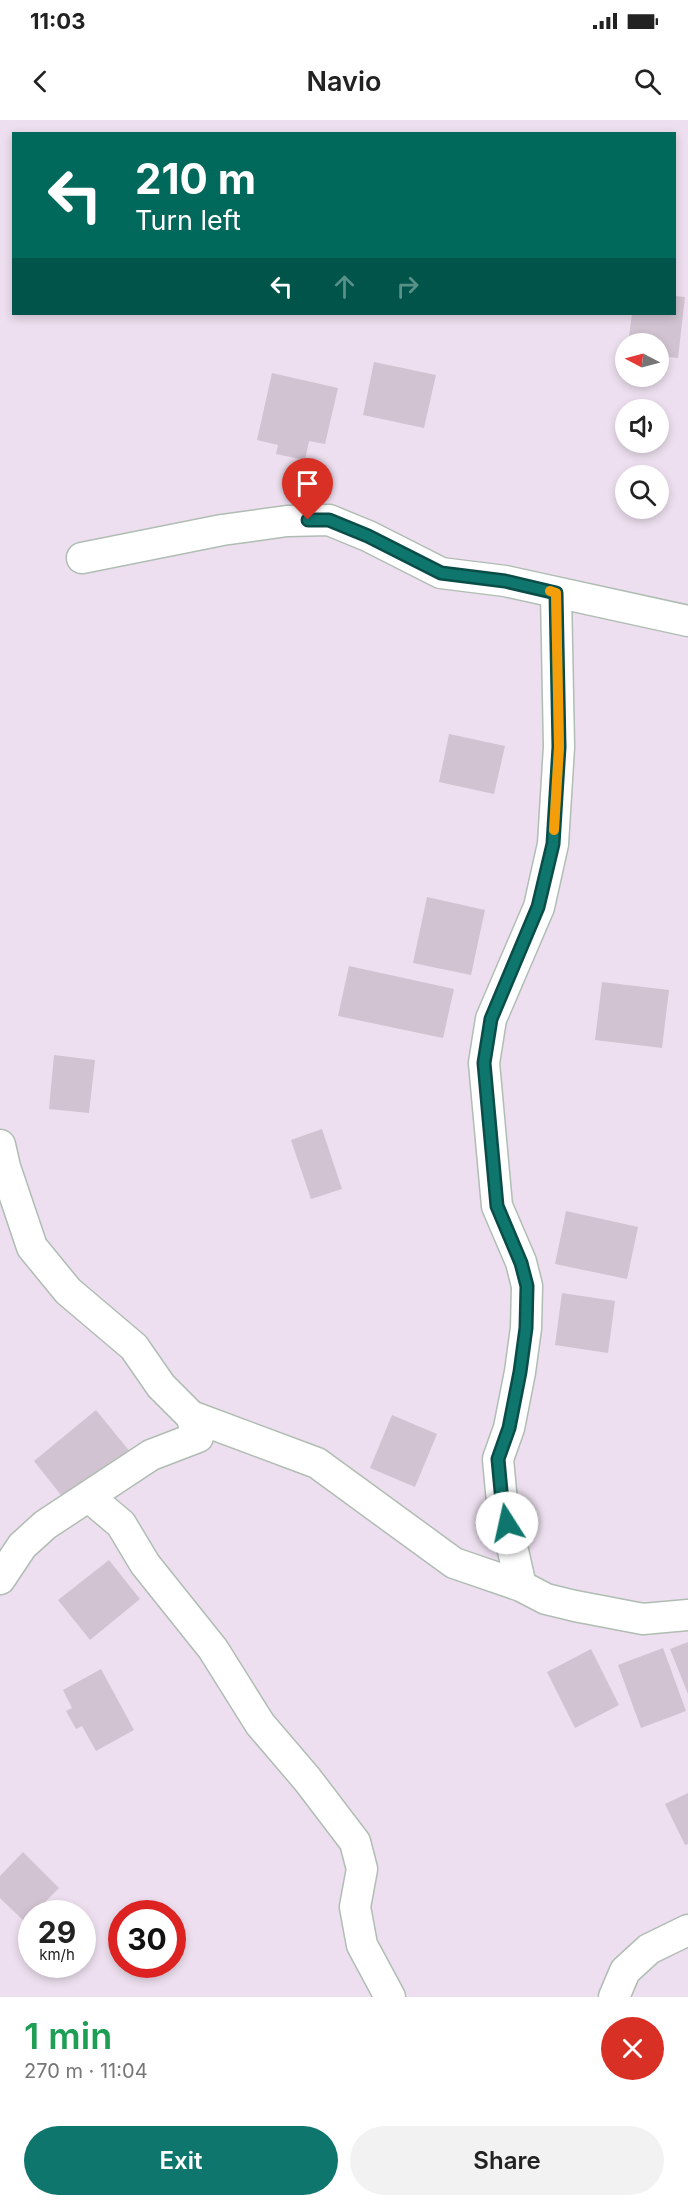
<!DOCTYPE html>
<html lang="en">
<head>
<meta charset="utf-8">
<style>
  :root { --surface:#fff; --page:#f2f2f2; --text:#222; --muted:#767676; --accent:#0f766e }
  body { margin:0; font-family:Inter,sans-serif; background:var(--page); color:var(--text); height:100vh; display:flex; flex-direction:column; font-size:22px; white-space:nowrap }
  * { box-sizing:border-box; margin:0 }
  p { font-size:20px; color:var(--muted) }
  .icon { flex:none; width:33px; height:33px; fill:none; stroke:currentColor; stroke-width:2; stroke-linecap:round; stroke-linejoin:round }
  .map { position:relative; height:1877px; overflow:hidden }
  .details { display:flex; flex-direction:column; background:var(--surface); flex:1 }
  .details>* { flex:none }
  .guide { position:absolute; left:12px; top:12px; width:664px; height:183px; border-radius:0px; box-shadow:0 3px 9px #0003; background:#00695c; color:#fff; overflow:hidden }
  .needle { width:39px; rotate:276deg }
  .fabs { position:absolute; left:615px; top:213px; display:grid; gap:12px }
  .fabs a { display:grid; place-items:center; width:54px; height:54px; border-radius:50%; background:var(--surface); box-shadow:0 3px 9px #0003; font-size:30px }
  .speed { position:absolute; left:18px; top:1780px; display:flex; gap:12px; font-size:30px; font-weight:700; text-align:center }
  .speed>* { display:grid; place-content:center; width:78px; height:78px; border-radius:50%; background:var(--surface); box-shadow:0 3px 9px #0003; line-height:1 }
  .speed small { font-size:15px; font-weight:400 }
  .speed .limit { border:9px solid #d22; background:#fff; color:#111 }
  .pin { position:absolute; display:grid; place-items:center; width:51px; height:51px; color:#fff; margin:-62px -26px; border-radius:50% 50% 50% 0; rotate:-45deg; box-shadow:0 0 6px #0007 }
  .pin .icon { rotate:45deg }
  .me { position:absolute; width:66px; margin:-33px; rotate:350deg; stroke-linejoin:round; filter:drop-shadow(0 0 4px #0008) }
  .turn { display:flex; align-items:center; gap:21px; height:126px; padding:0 24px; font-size:27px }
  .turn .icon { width:78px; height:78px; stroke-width:2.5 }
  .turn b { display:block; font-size:42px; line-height:51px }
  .lanes { display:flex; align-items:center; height:57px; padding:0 24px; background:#0003; justify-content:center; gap:30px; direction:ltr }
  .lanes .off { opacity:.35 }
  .round { display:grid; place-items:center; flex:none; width:63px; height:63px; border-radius:32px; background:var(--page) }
  .headline { display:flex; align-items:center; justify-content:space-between; height:102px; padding:0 24px }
  h1 { font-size:36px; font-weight:600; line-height:45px; color:#1e9e55 }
  .action { display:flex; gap:12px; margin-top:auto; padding:12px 24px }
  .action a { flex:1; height:69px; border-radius:36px; background:var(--accent); color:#fff; font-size:24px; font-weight:600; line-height:69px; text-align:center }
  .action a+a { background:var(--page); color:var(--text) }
  .status { display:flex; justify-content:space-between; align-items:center; height:42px; padding:0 30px; background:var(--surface); direction:ltr }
  .status svg { height:16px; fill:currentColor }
  header { display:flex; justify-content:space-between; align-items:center; height:78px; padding:0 24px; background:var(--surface); font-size:27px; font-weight:600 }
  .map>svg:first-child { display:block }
  .building { fill:#d1c3d1 }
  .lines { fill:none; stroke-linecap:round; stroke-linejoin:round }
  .street-casing { stroke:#afbdb2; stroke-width:33 }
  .street { stroke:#fff; stroke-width:30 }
  .route-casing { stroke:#0a4d48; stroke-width:15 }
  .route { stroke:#0f766e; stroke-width:10 }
  .slow { stroke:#f59e0b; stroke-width:10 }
</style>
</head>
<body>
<div class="status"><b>11:03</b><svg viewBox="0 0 49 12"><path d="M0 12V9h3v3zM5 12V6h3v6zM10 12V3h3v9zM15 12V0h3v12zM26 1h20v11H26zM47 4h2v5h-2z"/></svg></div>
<header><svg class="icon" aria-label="back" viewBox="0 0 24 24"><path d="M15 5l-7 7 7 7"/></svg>Navio<svg class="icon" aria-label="search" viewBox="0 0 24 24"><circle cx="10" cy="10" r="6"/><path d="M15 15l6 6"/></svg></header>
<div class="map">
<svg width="688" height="1877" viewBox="0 0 688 1877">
  <rect width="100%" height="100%" fill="#eddfef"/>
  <path class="building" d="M675 176 685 177 678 238 658 236V224H628L632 194H675Z
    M374 242 436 255 424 308 363 295Z
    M272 253 338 268 325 324 309 321 305 340 276 334 278 325 257 320Z
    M449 614 505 626 494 674 439 662Z
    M427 777 485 790 471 855 413 843Z
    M349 846 454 869 443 918 338 896Z
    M602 862 669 870 662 928 595 920Z
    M54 935 95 940 89 993 49 989Z
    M322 1009 342 1069 311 1079 291 1020Z
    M566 1091 638 1107 627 1159 555 1144Z
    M562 1173 615 1181 608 1233 555 1225Z
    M96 1290 131 1333 68 1384 34 1341Z
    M392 1295 437 1314 415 1367 370 1348Z
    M109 1440 140 1479 90 1520 58 1480Z
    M688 1522V1574L670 1529Z
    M663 1528 686 1591 641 1608 618 1545Z
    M591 1529 619 1585 575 1608 547 1552Z
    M101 1549 134 1610 96 1631 82 1606 76 1609 66 1591 72 1588 63 1570Z
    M688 1673V1724L685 1725 665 1684Z
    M23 1732 59 1768 25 1802 0 1778V1756Z"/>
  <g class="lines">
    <g class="street-casing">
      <path id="street" d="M82 438 222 410 287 401 329 400 368 416 441 453 505 461 688 501
        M0 1025 5 1047 32 1127 68 1171 134 1227 161 1266 191 1296 317 1343 454 1443 521 1466 546 1479 575 1486 643 1499 688 1495
        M89 1377 121 1404 145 1444 213 1529 260 1604 307 1659 355 1722 362 1749 355 1787 362 1825 390 1877
        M0 1459 22 1426 45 1405 151 1335 198 1317 191 1296
        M521 1466 502 1382 498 1339 509 1308 520 1252 526 1208 527 1166 521 1142 497 1086 484 943 491 899 539 787 553 724 559 627 556 473
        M614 1877 625 1851 649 1829 688 1810"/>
    </g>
    <use href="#street" class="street"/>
  </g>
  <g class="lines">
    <g class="route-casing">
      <path id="route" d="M308 400H329L368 416 441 453 505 461 556 473 559 627 553 724 538 787 491 899 484 943 497 1086 521 1143 527 1166 526 1208 520 1252 509 1308 498 1339 502 1382 507 1403"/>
    </g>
    <use href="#route" class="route"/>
    <path class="slow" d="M550 471 556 473 559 627 554 710"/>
  </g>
</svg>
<div class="fabs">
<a><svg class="needle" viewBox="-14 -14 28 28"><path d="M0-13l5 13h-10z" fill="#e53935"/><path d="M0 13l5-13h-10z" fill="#767676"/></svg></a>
<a><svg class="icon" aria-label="sound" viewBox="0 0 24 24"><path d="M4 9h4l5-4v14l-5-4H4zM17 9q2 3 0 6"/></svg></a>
<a><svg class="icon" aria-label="search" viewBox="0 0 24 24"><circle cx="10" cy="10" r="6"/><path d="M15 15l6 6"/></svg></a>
</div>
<div class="speed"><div>29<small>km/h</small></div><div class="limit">30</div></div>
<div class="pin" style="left:308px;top:400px;background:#d93025"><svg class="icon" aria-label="arrive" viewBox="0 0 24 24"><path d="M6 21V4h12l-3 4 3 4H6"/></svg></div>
<svg class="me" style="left:507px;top:1403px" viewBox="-20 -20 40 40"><circle r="19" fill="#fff"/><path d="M0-13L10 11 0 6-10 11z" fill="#0f766e"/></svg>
<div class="guide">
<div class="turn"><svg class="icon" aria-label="left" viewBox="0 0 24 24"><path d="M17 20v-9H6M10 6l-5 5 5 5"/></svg><div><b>210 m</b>Turn left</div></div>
<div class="lanes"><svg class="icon" aria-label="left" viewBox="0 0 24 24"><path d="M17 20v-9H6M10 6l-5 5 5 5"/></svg><svg class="icon off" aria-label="ahead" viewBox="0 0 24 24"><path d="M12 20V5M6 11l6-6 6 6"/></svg><svg class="icon off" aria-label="right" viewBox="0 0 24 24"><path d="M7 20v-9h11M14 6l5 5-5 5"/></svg></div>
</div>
</div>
<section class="details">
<div class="headline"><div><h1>1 min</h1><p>270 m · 11:04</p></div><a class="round" style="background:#d93025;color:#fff"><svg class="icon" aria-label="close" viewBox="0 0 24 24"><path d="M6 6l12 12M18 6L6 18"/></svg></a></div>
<div class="action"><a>Exit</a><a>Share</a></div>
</section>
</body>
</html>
